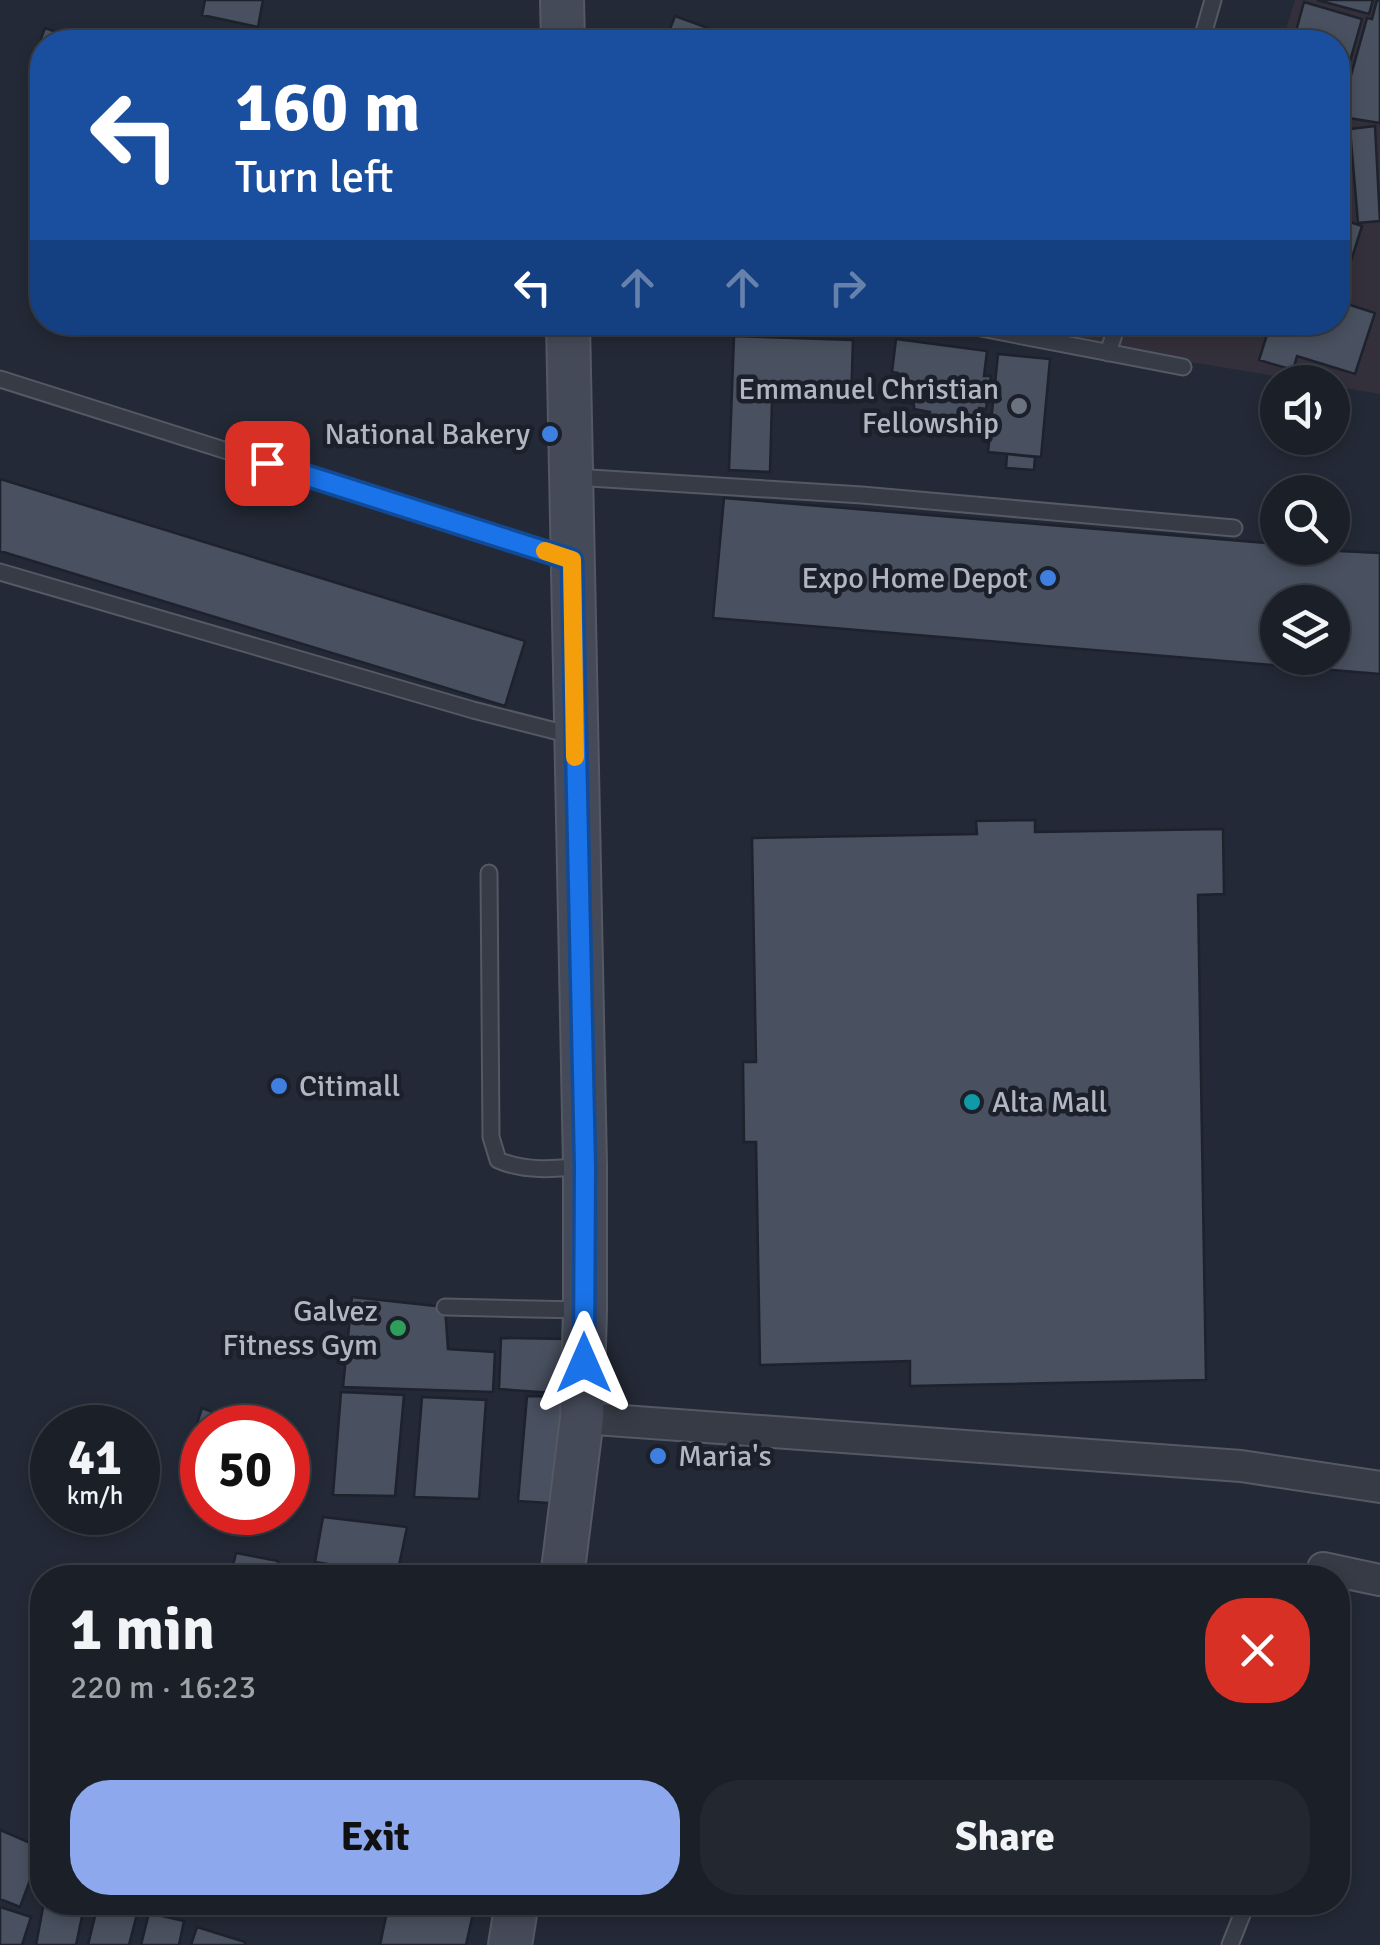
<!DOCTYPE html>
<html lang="en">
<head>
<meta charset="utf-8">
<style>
  :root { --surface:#1a1f28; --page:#232730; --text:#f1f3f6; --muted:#9fa2a8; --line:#383d45; --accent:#8da8ec }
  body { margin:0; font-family:Signika,sans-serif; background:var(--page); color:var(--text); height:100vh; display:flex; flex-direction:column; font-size:38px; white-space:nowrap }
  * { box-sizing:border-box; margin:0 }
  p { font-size:32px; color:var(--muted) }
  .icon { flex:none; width:55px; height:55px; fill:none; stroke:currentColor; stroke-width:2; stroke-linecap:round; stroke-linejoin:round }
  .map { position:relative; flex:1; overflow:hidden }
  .details { position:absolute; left:30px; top:1565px; width:1320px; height:350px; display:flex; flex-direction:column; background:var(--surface); border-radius:40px; box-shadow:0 5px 15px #0003,0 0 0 2px var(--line) }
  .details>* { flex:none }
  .top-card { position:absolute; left:30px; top:30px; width:1320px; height:305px; border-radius:40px; box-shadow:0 5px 15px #0003,0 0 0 2px var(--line); background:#1a4fa0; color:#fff; overflow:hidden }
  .controls { position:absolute; left:1260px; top:365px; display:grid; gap:20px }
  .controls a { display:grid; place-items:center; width:90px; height:90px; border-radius:50%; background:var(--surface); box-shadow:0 5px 15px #0003,0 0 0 2px var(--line); font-size:50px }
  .speed { position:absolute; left:30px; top:1405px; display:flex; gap:20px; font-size:50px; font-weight:700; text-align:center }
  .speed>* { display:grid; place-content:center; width:130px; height:130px; border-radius:50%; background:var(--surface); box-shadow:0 5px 15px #0003,0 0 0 2px var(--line); line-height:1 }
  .speed small { font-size:25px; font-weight:400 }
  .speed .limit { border:15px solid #d22; background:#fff; color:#111 }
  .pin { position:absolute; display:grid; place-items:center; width:85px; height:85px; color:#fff; margin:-42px; border-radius:20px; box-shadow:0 5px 15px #0006 }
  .me { position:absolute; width:110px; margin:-55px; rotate:0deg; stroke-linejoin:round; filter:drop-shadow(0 0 8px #0008) }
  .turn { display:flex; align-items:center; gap:35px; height:210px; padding:0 40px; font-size:45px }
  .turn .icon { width:130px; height:130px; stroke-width:2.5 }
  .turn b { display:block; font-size:70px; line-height:85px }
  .lanes { display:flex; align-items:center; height:95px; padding:0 40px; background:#0003; justify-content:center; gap:50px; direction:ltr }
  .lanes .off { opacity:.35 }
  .round { display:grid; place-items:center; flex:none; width:105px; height:105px; border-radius:40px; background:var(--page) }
  .summary { display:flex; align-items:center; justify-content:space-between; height:170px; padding:0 40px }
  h1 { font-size:60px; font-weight:700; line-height:75px }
  .cta { display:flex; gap:20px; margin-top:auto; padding:20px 40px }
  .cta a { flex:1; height:115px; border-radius:40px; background:var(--accent); color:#111; font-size:40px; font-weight:700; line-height:115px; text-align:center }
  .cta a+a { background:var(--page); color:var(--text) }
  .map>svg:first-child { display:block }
  .medical { fill:#33303b }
  .building { fill:#49505f; stroke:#1d222d; stroke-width:2.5; fill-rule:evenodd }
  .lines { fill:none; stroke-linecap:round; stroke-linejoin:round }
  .service-casing { stroke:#545964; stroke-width:19 }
  .minor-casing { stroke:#545964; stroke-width:34 }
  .secondary-casing { stroke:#545964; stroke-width:46 }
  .service { stroke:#363b46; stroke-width:15 }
  .minor { stroke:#363b46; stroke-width:30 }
  .secondary { stroke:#454a59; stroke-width:42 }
  .route-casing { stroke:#114b97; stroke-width:25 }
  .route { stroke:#1a73e8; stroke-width:18 }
  .slow { stroke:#f59e0b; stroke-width:18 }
  .worship-dot { fill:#6b7280; stroke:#1b202b; stroke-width:4 }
  .shop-dot { fill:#3f7fe0; stroke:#1b202b; stroke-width:4 }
  .culture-dot { fill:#0f9aa8; stroke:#1b202b; stroke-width:4 }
  .leisure-dot { fill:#2e9e5b; stroke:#1b202b; stroke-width:4 }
  .labels { text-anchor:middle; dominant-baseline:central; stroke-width:9; stroke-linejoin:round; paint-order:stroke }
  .poi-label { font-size:30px; fill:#b1b6c3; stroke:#1b202b; text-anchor:end }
</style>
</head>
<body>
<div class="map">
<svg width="1380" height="1945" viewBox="0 0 1380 1945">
  <rect width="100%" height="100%" fill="#232936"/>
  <path class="medical" d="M1295 0H1380V394L1333 386 1332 382H1311L953 323 1338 322V42H1282Z"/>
  <path class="building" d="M205 0H263L258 27 202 15Z
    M1317 0H1373L1369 14Z
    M1377 0H1380V123L1348 118 1340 142 1338 141V83L1348 86 1367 18 1372 19Z
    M1304 2 1362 19 1344 82 1338 80V42H1293Z
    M675 16 746 42H665Z
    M45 28 85 42H42V54L36 52Z
    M1375 126 1380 221 1358 223 1350 129Z
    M1338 218 1362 226 1339 299 1338 298Z
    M1338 301 1375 313 1355 374 1297 356 1293 370 1259 360 1271 322H1338Z
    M734 336 853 340 851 403 772 400 770 472 729 470Z
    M896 339 987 351 984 376H991L986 409 979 408 977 416 961 414 960 422 930 418V412L914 409V404L894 401 898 373 892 372Z
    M998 354 1050 359 1041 457 988 452Z
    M1007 454 1035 457 1034 470 1006 468Z
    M0 479 525 641 505 706 0 551Z
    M724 498 1278 544V548L1380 553V674L713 618ZM1278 602H1332V658H1278Z
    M1035 820V832L1223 829 1224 894 1198 895 1206 1380 910 1386V1361L760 1365 756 1142H744L743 1062H756L752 838 977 834 976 821Z
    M352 1297 445 1307 448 1349 495 1352 493 1392 343 1387Z
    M501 1338 568 1339 567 1394 499 1389Z
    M341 1392 404 1395 395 1496 333 1495Z
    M527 1396 572 1397 564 1504 518 1501Z
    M422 1397 486 1400 479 1499 414 1497Z
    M202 1408 255 1428H202V1480L181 1473Z
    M323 1517 407 1527 397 1575 315 1562Z
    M236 1553 278 1561 276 1578H230Z
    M0 1830 42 1848 20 1907 0 1899Z
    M44 1902H85L76 1945H36Z
    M389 1902H441L474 1909 466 1945H380Z
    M98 1904 137 1914 129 1945H88Z
    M0 1907 31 1917 22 1945H0Z
    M149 1913 184 1921 179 1945H141Z
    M197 1927 245 1942V1945H191Z"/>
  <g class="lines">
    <g class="service-casing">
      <path id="service" d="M1201 42 1213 0
        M950 322 1183 367
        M1108 353 1118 322
        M0 379 568 559
        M574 477 862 495 1234 528
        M0 572 473 710 571 735
        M489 873 491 1137 498 1160C525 1172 555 1169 584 1166
        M445 1307 581 1310
        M1230 1945 1247 1902"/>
    </g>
    <g class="minor-casing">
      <path id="minor" d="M582 1418 1241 1466 1380 1487
        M1323 1568 1380 1580"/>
    </g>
    <g class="secondary-casing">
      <path id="secondary" d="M562 0 563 42
        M562 1578 582 1418 585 1310V1166L568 322
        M510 1945 517 1902"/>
    </g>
    <use href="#service" class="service"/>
    <use href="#minor" class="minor"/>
    <use href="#secondary" class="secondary"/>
  </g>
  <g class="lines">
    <g class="route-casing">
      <path id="route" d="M267 463 572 560 585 1166 584 1363"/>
    </g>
    <use href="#route" class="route"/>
    <path class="slow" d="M545 551 572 560 575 757"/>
  </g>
  <circle class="worship-dot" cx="1019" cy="406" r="10"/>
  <g class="shop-dot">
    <circle cx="550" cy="434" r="10"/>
    <circle cx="1048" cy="578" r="10"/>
    <circle cx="279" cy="1086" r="10"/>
    <circle cx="658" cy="1456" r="10"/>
  </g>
  <circle class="culture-dot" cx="972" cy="1102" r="10"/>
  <circle class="leisure-dot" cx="398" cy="1328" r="10"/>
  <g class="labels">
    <g class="poi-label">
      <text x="999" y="389">Emmanuel Christian<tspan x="999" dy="34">Fellowship</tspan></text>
      <text x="530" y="434">National Bakery</text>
      <text x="1028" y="578">Expo Home Depot</text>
      <text x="299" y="1086" text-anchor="start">Citimall</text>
      <text x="992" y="1102" text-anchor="start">Alta Mall</text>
      <text x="378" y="1311">Galvez<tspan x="378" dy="34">Fitness Gym</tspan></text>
      <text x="678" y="1456" text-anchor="start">Maria's</text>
    </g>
  </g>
</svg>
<div class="controls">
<a><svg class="icon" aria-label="sound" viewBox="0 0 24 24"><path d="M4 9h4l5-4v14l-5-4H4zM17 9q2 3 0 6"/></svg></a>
<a><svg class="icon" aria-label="search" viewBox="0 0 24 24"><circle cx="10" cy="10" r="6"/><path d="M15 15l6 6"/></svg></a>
<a><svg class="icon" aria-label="layers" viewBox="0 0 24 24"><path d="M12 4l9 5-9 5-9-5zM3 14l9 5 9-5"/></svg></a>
</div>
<div class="speed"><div>41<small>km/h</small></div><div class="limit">50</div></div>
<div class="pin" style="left:267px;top:463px;background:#d93025"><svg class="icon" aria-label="arrive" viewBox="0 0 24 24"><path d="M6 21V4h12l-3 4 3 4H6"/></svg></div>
<svg class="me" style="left:584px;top:1363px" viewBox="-20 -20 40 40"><path d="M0-17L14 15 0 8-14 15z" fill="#1a73e8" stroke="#fff" stroke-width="4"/></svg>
<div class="top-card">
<div class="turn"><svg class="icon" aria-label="left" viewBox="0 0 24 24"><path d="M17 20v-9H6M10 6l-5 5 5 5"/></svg><div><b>160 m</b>Turn left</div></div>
<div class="lanes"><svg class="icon" aria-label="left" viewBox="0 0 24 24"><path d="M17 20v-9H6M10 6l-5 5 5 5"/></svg><svg class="icon off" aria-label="ahead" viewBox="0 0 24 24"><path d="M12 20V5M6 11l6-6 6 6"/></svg><svg class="icon off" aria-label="ahead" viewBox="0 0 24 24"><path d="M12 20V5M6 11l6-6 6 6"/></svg><svg class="icon off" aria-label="right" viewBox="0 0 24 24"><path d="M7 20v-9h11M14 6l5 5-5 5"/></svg></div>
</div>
<section class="details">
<div class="summary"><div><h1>1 min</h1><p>220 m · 16:23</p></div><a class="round" style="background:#d93025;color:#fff"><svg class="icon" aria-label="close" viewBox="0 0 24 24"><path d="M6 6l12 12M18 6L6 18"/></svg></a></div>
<div class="cta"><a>Exit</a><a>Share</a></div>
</section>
</div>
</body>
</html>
